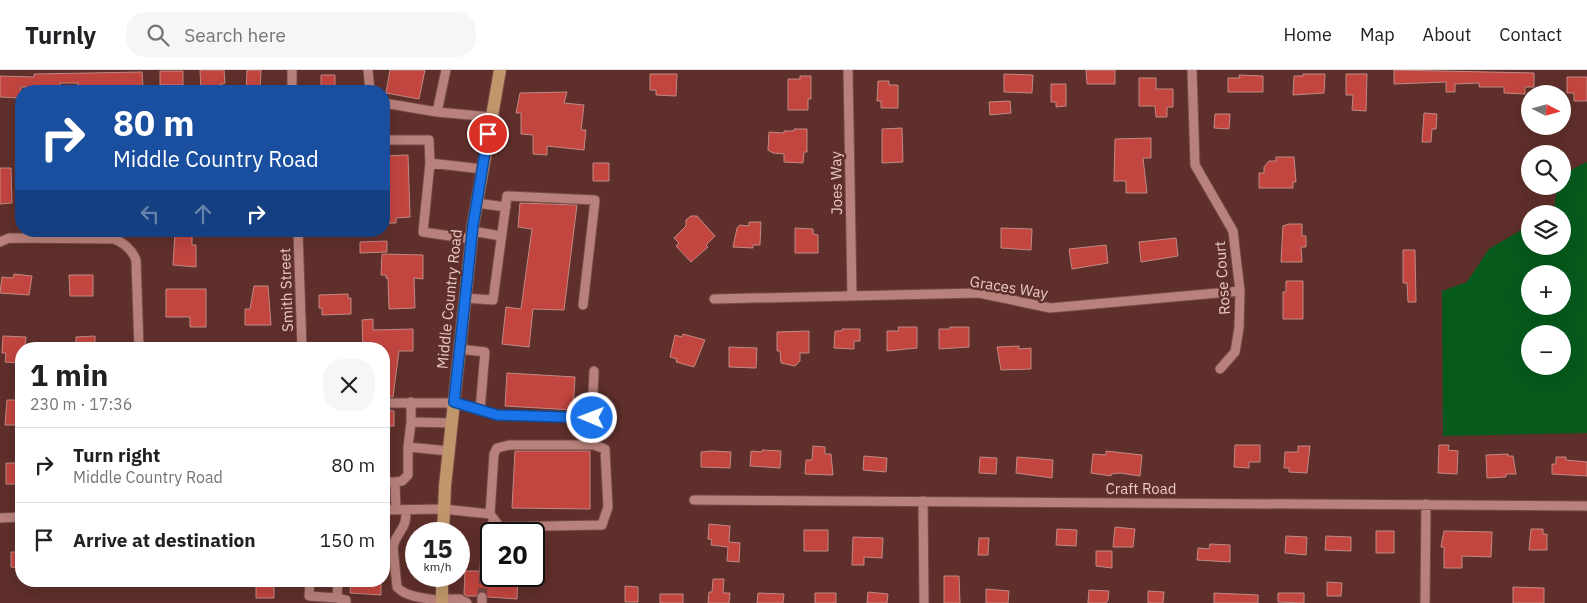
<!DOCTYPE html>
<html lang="en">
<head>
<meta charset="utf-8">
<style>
  :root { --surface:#fff; --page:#f6f6f6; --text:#202124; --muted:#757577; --line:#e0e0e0 }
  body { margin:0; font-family:"IBM Plex Sans",sans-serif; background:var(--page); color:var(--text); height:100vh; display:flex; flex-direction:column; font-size:19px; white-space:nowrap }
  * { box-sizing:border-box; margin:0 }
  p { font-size:16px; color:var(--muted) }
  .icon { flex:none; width:28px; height:28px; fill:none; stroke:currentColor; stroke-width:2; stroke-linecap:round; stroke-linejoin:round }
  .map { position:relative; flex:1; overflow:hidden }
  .details { position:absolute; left:15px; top:272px; width:375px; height:245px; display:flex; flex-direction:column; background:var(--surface); border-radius:20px; box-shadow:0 5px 20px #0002 }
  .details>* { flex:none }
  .top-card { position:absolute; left:15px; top:15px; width:375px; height:152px; border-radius:20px; box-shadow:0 5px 20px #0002; background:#1a4fa0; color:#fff; overflow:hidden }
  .needle { width:32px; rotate:96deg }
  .tools { position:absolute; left:1521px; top:15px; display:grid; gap:10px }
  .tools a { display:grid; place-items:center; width:50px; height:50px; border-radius:50%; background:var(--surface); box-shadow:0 5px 20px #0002; font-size:25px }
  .speed { position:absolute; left:405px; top:452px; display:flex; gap:10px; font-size:25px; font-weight:700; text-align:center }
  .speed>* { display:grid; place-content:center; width:65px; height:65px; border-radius:50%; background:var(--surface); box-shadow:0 5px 20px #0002; line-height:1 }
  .speed small { font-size:12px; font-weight:400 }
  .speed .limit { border:2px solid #111; border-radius:8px; background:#fff; color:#111 }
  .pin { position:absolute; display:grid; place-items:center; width:42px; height:42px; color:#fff; margin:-21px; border:2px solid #fff; border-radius:50%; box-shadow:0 1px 5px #0007 }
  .me { position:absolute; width:55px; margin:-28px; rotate:271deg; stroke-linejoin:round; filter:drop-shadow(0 0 4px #0008) }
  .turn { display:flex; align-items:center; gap:18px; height:105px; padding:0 15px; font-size:22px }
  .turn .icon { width:65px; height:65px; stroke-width:2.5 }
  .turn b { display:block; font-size:35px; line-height:42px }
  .lanes { display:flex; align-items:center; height:48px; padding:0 15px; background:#0003; justify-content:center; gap:25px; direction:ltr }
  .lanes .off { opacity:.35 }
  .round { display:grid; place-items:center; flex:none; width:52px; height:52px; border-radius:20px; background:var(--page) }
  .summary { display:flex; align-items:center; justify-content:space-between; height:85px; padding:0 15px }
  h1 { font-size:30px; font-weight:700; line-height:38px }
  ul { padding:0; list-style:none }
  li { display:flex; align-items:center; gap:15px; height:75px; padding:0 15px; border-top:1px solid var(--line) }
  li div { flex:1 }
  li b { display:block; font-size:19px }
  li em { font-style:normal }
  header { display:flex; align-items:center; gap:30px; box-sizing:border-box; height:70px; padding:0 25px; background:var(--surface); border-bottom:1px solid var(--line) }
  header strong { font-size:24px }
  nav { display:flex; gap:28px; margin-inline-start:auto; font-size:18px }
  .search { width:350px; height:45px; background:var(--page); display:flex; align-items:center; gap:12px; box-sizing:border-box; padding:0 18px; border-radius:20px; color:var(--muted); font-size:19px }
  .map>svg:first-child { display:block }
  .green { fill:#055a1c; fill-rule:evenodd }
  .building { fill:#c2453f; stroke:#c28983 }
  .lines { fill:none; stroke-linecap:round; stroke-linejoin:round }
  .minor-tunnel { stroke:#744642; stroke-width:9; stroke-dasharray:9 4.5; stroke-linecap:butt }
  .minor-casing { stroke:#744b48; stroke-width:11 }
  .major-casing { stroke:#744b48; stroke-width:14 }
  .minor { stroke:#b9817b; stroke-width:9 }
  .major { stroke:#c0976b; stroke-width:12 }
  .route-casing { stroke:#114b97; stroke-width:12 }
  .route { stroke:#1a73e8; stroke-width:9 }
  .labels { text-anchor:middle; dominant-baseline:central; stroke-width:5; stroke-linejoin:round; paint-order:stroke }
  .street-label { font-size:15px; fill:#e8c9c5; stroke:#5f2f2b }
</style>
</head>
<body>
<header>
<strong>Turnly</strong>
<div class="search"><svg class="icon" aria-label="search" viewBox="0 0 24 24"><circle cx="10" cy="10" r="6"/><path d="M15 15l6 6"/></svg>Search here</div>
<nav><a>Home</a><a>Map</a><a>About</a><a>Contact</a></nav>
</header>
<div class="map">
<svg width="1587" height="533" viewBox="0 0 1587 533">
  <rect width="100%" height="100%" fill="#5f2f2b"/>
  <path class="green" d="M1587 92V363L1443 366 1442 221 1467 212 1489 179 1530 155V176H1562V144H1549L1554 140 1557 116H1562L1563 104ZM1530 204H1562V236H1530ZM1530 264H1562V296H1530Z"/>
  <path class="building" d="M200 0H224L225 13 215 17V21H201Z
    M247 0H261L260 21H246Z
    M390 0H425L419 29 386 23Z
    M1086 0H1115V14H1087Z
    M1394 0 1534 3V17H1525V24L1504 23V17H1479V13L1455 14V22H1446V12L1394 14Z
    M160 1H183V15H160Z
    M142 2 143 16 103 21H78V13H60V17H21L20 28 0 27V6L34 7V4Z
    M650 4H677L676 26 656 25V20H650Z
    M1004 4 1033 5 1032 23 1004 22Z
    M1303 4H1325L1324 23 1293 25 1294 6H1303Z
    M1346 4H1367L1366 41 1352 40 1353 25H1346Z
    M321 5H335V17L321 18Z
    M1239 5 1263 6V22H1228V8H1240Z
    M800 6H811V29H808V40H788V9H800Z
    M1567 7H1587V31H1574V23H1567Z
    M1139 8H1156V19H1173V37H1167V47H1156L1155 36H1139Z
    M878 11H889V15H898V38H881V31H877Z
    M1051 14H1066V36L1056 37V32H1051Z
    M567 22 564 33 584 35 581 60H586L584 80 547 76V85L533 84V65L521 64V43H516L520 23Z
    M1010 31 1011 43 990 45 989 32Z
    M1424 43 1437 44 1436 59H1432L1431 72H1422Z
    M1215 44H1230L1229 59 1214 58Z
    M902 58 903 92 882 93V59Z
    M794 59H807V82H804L803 93 784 92V84L773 83 768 80 769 62 784 63V61H794Z
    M1151 68V88H1143L1147 123H1126V111H1114L1115 69Z
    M408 85 410 147 396 148V153H384V86Z
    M1276 87H1294L1296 112H1293V118H1259V103H1264V97L1269 91H1276Z
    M593 93H609V111H593Z
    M0 98H11L12 133 0 134Z
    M520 133 577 135 564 240 533 239 529 277 502 274 506 237 521 239 532 159 518 157Z
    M691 146H697L715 166 706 175 708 177 691 192 676 176 679 173 674 168 686 156V150Z
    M749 152H761L760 175H753V178L733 177 737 158 740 155 749 156Z
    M1289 154H1302V166H1306V177H1301L1302 192H1281L1283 156Z
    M795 158 813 159V164L818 165V183H795Z
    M1001 158 1032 159 1031 180 1001 178Z
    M175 162H192V175H196V197L173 195Z
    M1176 168 1178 186 1141 192 1139 172Z
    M387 171V182L360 183V172Z
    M1106 175 1108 193 1072 199 1069 179Z
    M1403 180H1415L1416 232H1408L1407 213H1403Z
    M382 184 423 185V209L414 208 415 238 389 239 388 208H386V205H381Z
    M14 204 32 206 29 225 0 223 2 207 13 208Z
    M69 205H93V226H70Z
    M1286 211H1303V249H1283V222H1286Z
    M254 216H268L271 255H245V239H250Z
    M166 219H206V257H190V247H166Z
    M348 224V228H351V244L322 245V238H319V225Z
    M373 249V260L413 259V281H399L393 327H384V279H363L362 250Z
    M898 257H917V278L887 281V261H899Z
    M950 257H969V277L939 279V259H950Z
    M842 259H860V271H854V279L834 278 835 261H842Z
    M809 261V283H800V291L795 296 781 293 780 281H777V262Z
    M683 264 705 270 694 297 676 292 677 289 670 287 675 265 682 267Z
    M3 266 26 267 25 279H21V293L5 292 6 283H2Z
    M95 266V279H76V267Z
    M1019 276V279L1031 278V299L1001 300 997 277Z
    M729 277 757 278 756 298 729 297Z
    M507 303 575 307 573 340 505 336Z
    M7 330H21V355H5Z
    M384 339 394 341V356H384Z
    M1235 375H1260V392H1249V398L1234 397Z
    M1439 375H1449L1448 380 1458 381 1457 404 1438 403Z
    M813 376 825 377V384H831L833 405 805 404 806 390H812Z
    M1298 376H1310L1307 403 1289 402V398H1284L1285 382H1298Z
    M762 380 781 381 780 398 750 396 751 381 762 382Z
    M515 381H590V439L512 438Z
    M712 381 731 382 730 398 701 397V382Z
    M1106 381 1142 385 1140 406 1120 403 1111 404V406L1091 403 1093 384 1106 385Z
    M1508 384V386H1513L1516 404H1506V407L1487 408 1486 385Z
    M864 386 887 388 886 402 863 400Z
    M980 387 997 388 996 404 979 403Z
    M1017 387 1053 390 1052 408 1016 403Z
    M1556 387H1566V390L1587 392V406L1552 404V394H1556Z
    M6 393H21V414H6Z
    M709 454 730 456 729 472 740 473 739 492 727 491 728 477 711 475 712 470 708 469Z
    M1115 457 1135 459 1133 477H1113Z
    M1057 459 1077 460 1076 476 1056 475Z
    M1531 459H1543V464H1547V480H1529Z
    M804 460H828V481H804Z
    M1376 461H1394V483H1376Z
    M1444 461 1492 462 1491 487 1462 486V498H1444V477H1441Z
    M1286 466 1307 467 1306 485 1285 483Z
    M1326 466 1351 467V481L1325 480Z
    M853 467 883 468 882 488 864 487V495H852Z
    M979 468H989L988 485H978Z
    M1210 474 1230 475V492L1197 490 1198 478 1209 479Z
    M1096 481H1112V498L1096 496Z
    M11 482H21V498L11 497Z
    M465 501H478L483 508 489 506 490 502 491 506H518L517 529 488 527 482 521 476 526H467L464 524Z
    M944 506H959L960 533H944Z
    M713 509H724L723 523H730L729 533H708L709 522H712Z
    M351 511H381V525L350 523Z
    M1327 512 1342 513 1341 526H1327Z
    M256 514H274V528H256Z
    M625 516 638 517V532H625Z
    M1513 517 1544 518V533H1513Z
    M986 519 1009 521 1008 533H986Z
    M1089 520 1109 521 1108 530 1106 533H1088Z
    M1148 521 1164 522 1163 533H1148Z
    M868 522 888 524 887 533H867Z
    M758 523 784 524 783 533H757Z
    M815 523H836V533H815Z
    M1214 523 1258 525V533H1214Z
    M1278 523H1304V533L1278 532Z
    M660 524H683V533H660Z"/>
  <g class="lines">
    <path class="minor-tunnel" d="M482 527 484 502"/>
    <g class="minor-casing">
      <path id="minor" d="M292 0V21
        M368 0 370 21
        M446 0 437 42 491 47
        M848 0 852 226
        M1192 0 1195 95 1233 161 1240 221 1239 258 1235 282 1220 299
        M384 33 437 42
        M384 70H429L430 93
        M476 133 506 137
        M298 161 302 279
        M472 161 501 166
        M471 169 423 162 430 93 482 99
        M0 172 9 168 114 169C124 173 132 179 136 190L139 279
        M465 228 493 230 507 126 595 130 583 235
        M714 229 979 223 1050 238 1240 221
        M411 332V352L452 353
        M384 333H454L480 340 485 282 459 279
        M480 340 497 345 592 347 594 301
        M411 352 408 377 449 381
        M509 375H594L605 379 608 437 602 455 500 457 490 444 494 384 497 378Z
        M384 412H395L396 440
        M395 412 402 411 408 405V377
        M694 430 1587 436
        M923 431 924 533
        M384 440 443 439 490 444
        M406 440C407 461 397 460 393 477L397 517C407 528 427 528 442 531
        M0 448 21 447
        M484 502 488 464 494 449
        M310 511 309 526 337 528 338 511
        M337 528 346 530V533
        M442 529H460L467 533
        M482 533V527
        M1425 533 1426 434"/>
    </g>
    <g class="major-casing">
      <path id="major" d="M443 464 445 416 473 155 500 0
        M442 533V506"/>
    </g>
    <use href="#minor" class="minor"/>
    <use href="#major" class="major"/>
  </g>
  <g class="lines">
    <g class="route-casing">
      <path id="route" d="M488 64 473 155 454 332 497 345 592 348"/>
    </g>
    <use href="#route" class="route"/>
  </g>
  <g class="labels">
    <g class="street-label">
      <text transform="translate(836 113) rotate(-91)">Joes Way</text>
      <text transform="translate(1222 208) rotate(-94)">Rose Court</text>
      <text transform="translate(1009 217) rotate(9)">Graces Way</text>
      <text transform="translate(286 220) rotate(-92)">Smith Street</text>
      <text transform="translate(449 229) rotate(-84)">Middle Country Road</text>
      <text x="1141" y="418">Craft Road</text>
    </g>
  </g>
</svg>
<div class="tools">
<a><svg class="needle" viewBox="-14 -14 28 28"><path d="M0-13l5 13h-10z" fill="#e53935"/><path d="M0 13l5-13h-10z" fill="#757577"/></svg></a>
<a><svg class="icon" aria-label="search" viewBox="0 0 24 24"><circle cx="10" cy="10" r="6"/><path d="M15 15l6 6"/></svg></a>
<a><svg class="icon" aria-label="layers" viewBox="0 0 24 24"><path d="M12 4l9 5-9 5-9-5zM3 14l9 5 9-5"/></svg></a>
<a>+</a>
<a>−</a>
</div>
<div class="speed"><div>15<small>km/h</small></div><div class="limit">20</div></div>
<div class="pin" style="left:488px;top:64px;background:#d93025"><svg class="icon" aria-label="arrive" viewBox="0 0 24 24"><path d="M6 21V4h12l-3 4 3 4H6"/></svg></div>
<svg class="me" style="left:592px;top:348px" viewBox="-20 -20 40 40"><circle r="17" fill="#1a73e8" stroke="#fff" stroke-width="3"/><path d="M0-11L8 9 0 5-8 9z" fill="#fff"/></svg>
<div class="top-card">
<div class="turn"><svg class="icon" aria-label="right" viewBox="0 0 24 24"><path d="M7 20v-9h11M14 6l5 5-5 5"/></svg><div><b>80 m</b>Middle Country Road</div></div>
<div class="lanes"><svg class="icon off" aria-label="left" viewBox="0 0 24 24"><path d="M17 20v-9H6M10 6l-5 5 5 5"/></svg><svg class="icon off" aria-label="ahead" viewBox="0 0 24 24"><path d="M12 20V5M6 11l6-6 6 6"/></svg><svg class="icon" aria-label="right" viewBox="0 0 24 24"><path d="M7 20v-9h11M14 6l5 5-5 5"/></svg></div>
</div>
<section class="details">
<div class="summary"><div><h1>1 min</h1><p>230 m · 17:36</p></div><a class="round"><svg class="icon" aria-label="close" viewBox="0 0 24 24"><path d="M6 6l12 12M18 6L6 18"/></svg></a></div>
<ul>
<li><svg class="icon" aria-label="right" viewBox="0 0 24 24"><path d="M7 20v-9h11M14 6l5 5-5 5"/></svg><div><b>Turn right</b><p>Middle Country Road</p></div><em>80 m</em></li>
<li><svg class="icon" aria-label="arrive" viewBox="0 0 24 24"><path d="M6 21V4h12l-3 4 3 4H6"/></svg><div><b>Arrive at destination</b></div><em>150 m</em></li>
</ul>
</section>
</div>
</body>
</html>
